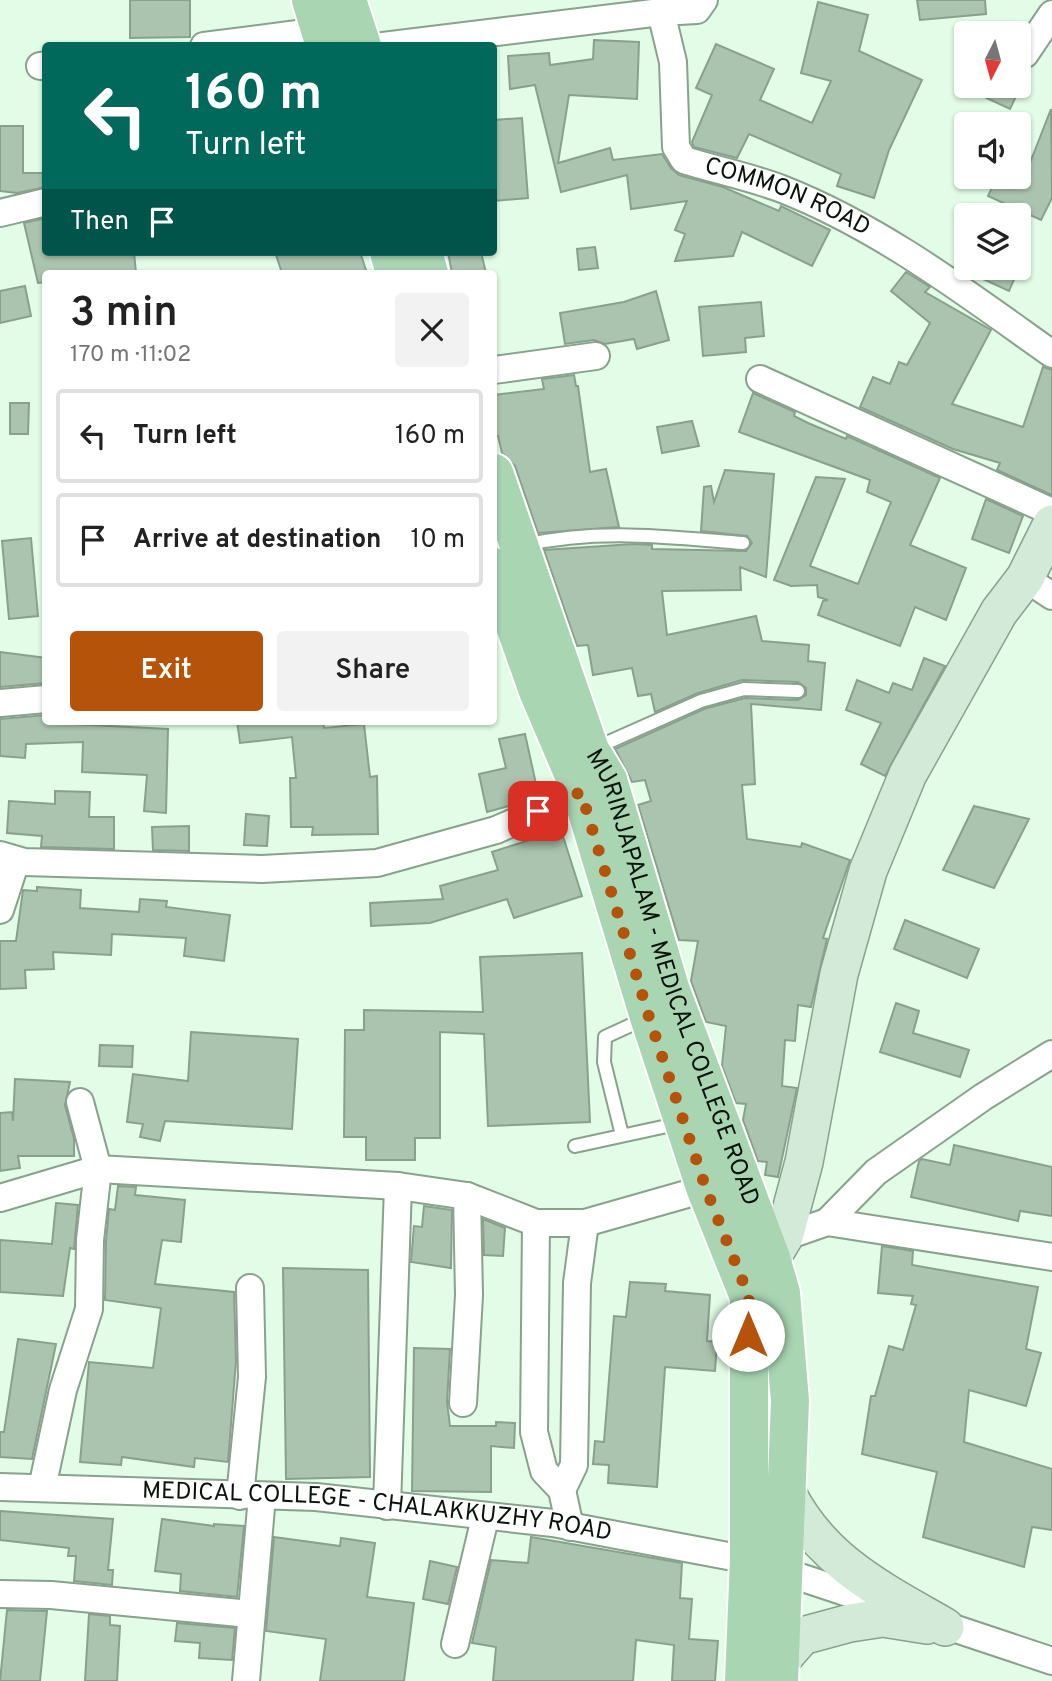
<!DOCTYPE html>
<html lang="en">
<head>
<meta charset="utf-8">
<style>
  :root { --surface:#fff; --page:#f2f2f2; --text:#222; --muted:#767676; --line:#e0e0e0; --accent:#b45309 }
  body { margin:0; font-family:Overpass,sans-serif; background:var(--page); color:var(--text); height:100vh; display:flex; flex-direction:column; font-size:26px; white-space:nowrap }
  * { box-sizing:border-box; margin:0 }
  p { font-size:23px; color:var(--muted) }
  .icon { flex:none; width:38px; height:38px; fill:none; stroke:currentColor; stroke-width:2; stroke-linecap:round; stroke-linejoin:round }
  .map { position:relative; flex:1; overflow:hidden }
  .details { position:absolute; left:42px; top:270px; width:455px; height:455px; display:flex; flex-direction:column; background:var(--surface); border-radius:7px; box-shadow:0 2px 5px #0004 }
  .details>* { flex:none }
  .guide { position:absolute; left:42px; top:42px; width:455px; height:214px; border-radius:7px; box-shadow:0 2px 5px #0004; background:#00695c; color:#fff; overflow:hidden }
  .needle { width:46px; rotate:186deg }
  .buttons { position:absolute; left:954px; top:21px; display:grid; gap:14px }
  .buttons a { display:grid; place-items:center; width:77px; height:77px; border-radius:7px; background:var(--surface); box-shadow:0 2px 5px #0004; font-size:35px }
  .pin { position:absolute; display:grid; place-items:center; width:60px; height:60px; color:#fff; margin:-30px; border-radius:14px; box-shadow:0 4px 10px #0006 }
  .me { position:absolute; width:77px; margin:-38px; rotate:0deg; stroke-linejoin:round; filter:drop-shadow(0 0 5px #0008) }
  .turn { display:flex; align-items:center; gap:24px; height:147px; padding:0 28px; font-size:32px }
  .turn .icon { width:91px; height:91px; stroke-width:2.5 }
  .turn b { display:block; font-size:49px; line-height:60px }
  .then { display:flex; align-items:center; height:66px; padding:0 28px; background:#0003; gap:14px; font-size:26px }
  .round { display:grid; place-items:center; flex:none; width:74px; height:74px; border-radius:7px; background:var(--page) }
  .headline { display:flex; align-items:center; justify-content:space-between; height:119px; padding:0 28px }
  h1 { font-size:42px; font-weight:600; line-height:52px }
  .primary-button { display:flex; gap:14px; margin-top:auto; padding:14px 28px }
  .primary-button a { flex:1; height:80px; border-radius:7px; background:var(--accent); color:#fff; font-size:28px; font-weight:600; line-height:80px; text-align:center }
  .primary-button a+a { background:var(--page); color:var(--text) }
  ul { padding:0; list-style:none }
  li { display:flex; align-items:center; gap:21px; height:94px; margin:0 14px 10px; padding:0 14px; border:4px solid var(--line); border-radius:7px }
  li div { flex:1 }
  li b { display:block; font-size:26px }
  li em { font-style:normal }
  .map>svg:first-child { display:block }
  .building { fill:#abc4af; stroke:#89a08d; stroke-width:2 }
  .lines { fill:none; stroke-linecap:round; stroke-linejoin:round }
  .lane-casing { stroke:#89a18d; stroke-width:16 }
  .street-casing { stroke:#89a18d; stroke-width:30 }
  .secondary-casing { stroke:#89a18d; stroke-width:40 }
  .primary-casing { stroke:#fff; stroke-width:42 }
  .lane { stroke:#fff; stroke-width:12 }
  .street { stroke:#fff; stroke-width:26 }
  .secondary { stroke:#d4ead9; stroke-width:37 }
  .primary { stroke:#a9d5b3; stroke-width:38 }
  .route { stroke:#b45309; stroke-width:12; stroke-dasharray:0 21.6 }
  .labels { text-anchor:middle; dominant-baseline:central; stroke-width:6; stroke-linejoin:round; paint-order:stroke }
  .street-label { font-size:24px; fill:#0a130c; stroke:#e2fce7 }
</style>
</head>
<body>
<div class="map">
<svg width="1052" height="1681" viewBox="0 0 1052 1681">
  <rect width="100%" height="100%" fill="#e2fce7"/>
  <path class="building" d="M130 0H190V37L130 38Z
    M917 0H985L986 14 920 20Z
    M818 2 868 15 859 51 922 80 889 150 874 198 837 186 841 174 749 134 737 158 694 147 692 142 712 95 696 88 716 44 774 69 760 100 812 123 831 81 801 73Z
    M594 40 639 42 637 99 569 95 558 163 610 148 613 160 662 154 671 168 679 175 723 187 779 211 781 206 830 230 812 266 742 232 733 256 675 261 685 234 675 230 687 201 631 209 627 175 561 192 535 85 510 89 508 56 549 53 550 65 593 59Z
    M961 86H1021L1010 109Z
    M1051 109 1052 198 1041 220 988 196 997 177H1018V169L1026 173Z
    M522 118 528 198 494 201V120Z
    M0 126H23V173H46V187L17 193 0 191Z
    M46 218V252H134L136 273H46V282L38 283 24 223Z
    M595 247 598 268 579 270 577 249Z
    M275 252H360L367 273H282Z
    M448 252H481L486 273H452Z
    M959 268H1019L1009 291Z
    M906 272 930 287 925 292 991 330 952 404 1023 427 1043 367 1052 370V495L997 470 1000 463 953 449 860 407 873 377 890 384 899 362 907 365 930 323 891 291Z
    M25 286 31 316 0 323V291Z
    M656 291 669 340 637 349 634 339 605 344 594 340 565 344 560 313 624 302Z
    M761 302 764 336 745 338 746 352 703 356 699 307Z
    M574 375 576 386H578L590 472 606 469 619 527 538 533 515 466 502 453 498 436 494 437V395L544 389 542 379Z
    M753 393 795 412 794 416 808 423 846 439 847 436 940 478 910 545 966 568 946 620 915 607 900 646 818 615 823 601 828 600 818 597 817 585 791 586 774 580 816 477 845 479 810 566 858 584 891 502 867 492 870 480 739 432Z
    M10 403H29L28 434H10Z
    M692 421 699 446 662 453 657 427Z
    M725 470 774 474 766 577 740 567 741 590 662 591 667 635 756 616 762 641 809 645 808 661 825 663 821 710 751 704 755 784 742 785 747 839 801 847 802 843 850 860 823 938 827 939 811 1007 798 1005 795 1041 785 1040 782 1086 797 1088 778 1177 765 1175 767 1162 758 1161 743 1120 746 1104 736 1103 722 1066 726 1026 706 1022 691 981 698 941 679 940 638 805 651 801 645 780 632 782 615 749 704 709 745 698 798 700 806 695V688L798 682 742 680 698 693 655 712 651 694 638 696 632 668 593 675 588 645 577 646 544 550 633 544 652 545V549L746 551 752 543 747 536 701 531 704 487 711 486 714 502Z
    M986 499 1023 516 1009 553 972 539Z
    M31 538 38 616 9 619 2 541Z
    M0 652 46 658V683L0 687Z
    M924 658 945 666 885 776 861 764 881 723 846 710 857 680 889 693 893 683 912 690Z
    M46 715V721H72V724L168 729 166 813 144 811 147 775 82 772 83 742 26 744 25 758 0 756V719Z
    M237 721H323L324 728 364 724 370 777 377 776 378 834 312 835 313 827H291L290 778H296L292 737 240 743Z
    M525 734 536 784 513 789 516 804 487 812 479 774 506 768 499 739Z
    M55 791 90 792 89 817H114V849L41 847 42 836 7 833 9 801 55 804Z
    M974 806 1029 819 994 888 943 870Z
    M246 814 269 816 267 846 244 845Z
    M189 826V851L153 850 152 827Z
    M561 830 582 896 514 918 507 899 430 923 371 926 370 903 443 899 440 886 498 870 492 852Z
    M37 887 81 890 80 908 139 912 140 899 167 901 166 907 230 915 224 961 184 956 186 938 112 934 111 955 53 952 54 969 25 970 26 988 0 989V941H16L23 890 37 891Z
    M905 920 979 949 967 978 894 949Z
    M582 953 590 1122 488 1126 484 1034 440 1032V1138H415V1160H366V1137H344L345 1030H364V1010L483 1012 480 957Z
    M896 1003 919 1011 913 1033 969 1050 960 1077 880 1052Z
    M191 1032 298 1039 292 1129 165 1121 160 1141 140 1137 143 1124 127 1122 133 1074 188 1081Z
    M100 1045 133 1046 132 1067 99 1066Z
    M15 1079 70 1082 65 1105 74 1139V1156H18L20 1168 0 1171V1113L12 1112 13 1121Z
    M954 1145 1052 1167V1216L1020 1211 1018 1221 911 1197 919 1161 922 1159 950 1165Z
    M118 1186 136 1187 135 1195 185 1200 181 1242 162 1240 155 1284 234 1292 236 1361 228 1462 195 1458 194 1467 122 1457 121 1465 80 1462 89 1362 153 1368 161 1308 105 1300 106 1241 109 1209 115 1210Z
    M56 1203 78 1205 74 1249 70 1248 63 1296 0 1292V1240L52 1244Z
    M424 1206 452 1210 451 1268 411 1262 414 1226 422 1227Z
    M483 1219 505 1228 503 1256 484 1255Z
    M882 1246 913 1251 912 1265 1038 1287 1026 1349 1041 1353 1026 1406 969 1390 964 1442 1052 1469V1530L1032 1527 1024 1567 923 1537 937 1472 862 1454 871 1396H875L889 1346 903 1350 916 1305 911 1304 913 1296 878 1293Z
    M283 1268 368 1270 370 1477 286 1479Z
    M630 1282 666 1284 665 1291 710 1295 707 1341 717 1342 715 1371 665 1367 657 1487 608 1483 609 1465 593 1464 595 1441 604 1442 614 1316 626 1317Z
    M18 1339 56 1344 32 1459 0 1457V1432H4Z
    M414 1348 450 1349 447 1402 450 1426H496V1422L515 1423 514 1448 491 1446V1492L412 1491Z
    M0 1511 113 1519 108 1570H113L112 1585 74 1581 76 1556H68L69 1548 0 1540Z
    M162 1519 214 1526V1524L244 1526 237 1597 180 1591 181 1574 155 1571Z
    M274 1537 340 1546 341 1538 375 1543 367 1597 414 1603 404 1681H320L326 1639 266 1631Z
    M531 1537 682 1563 680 1598 692 1599 689 1639 718 1641 715 1681H672L674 1645 636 1640 633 1681H493L496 1647 472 1643 491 1560 528 1563Z
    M430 1561 457 1567 448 1604 423 1599Z
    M7 1610 47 1611 40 1681H0Z
    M89 1614 110 1616V1625L120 1626 117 1681H85Z
    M177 1623 235 1628 232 1660 199 1658 200 1643 175 1641Z"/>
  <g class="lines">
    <g class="lane-casing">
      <path id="lane" d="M524 545C600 528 667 537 743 543
        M593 749 701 701 744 689 798 691
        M622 1135 604 1062 605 1037 644 1019
        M575 1146 681 1123"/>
    </g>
    <g class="street-casing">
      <g id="street">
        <path id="s1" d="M704 0 697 10 661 12 673 62 676 147 684 160C716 170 751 177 782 189 881 228 966 293 1052 354"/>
        <path d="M204 46 320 31"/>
        <path d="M383 46 661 12"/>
        <path d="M1025 54 1052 14"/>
        <path d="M40 66 46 65"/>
        <path d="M0 213 46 202"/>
        <path d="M494 370 596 356"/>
        <path d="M760 379 1052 512"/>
        <path d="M1025 578 1052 596"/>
        <path d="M0 703 46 699"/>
        <path d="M0 855 24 862 262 869 377 863 496 830 594 787"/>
        <path d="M0 910 16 861"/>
        <path d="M0 1198 98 1169 398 1186"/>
        <path d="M827 1222 876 1172 983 1097 1052 1054"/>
        <path d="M536 1223 534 1432 544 1471 562 1490 570 1527"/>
        <path d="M784 1237 827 1222 1052 1257"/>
        <path d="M463 1403 469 1295 467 1196"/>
        <path id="s2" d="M0 1487 316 1497 553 1523 749 1560 1052 1661"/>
        <path d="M42 1488 63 1390 89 1309 90 1240 98 1169 80 1102"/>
        <path d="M562 1490 574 1465 577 1283 585 1223"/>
        <path d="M240 1496 252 1377 250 1288"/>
        <path d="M387 1506 398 1186 467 1196 536 1223H585L722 1184"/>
        <path d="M0 1594 51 1595 250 1614"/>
        <path d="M455 1644 485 1518"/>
        <path d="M246 1681 262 1496"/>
      </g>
    </g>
    <g class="secondary-casing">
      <path id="secondary" d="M759 1279 784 1237 804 1162 839 974 868 871 908 774 999 612 1025 578 1052 524
        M787 1493C822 1562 881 1590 945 1627
        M781 1660 802 1636 850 1623 883 1618 927 1625"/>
    </g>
    <g class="primary-casing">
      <g id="primary">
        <path d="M311 0 325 46"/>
        <path d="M347 0 362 46"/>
        <path d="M389 252 395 273"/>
        <path d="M423 252 429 273"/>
        <path id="s3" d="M494 473 590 750 608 780 670 988 771 1258 781 1293 790 1401 779 1681"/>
        <path d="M494 567 538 691 581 792 649 1017 706 1190 749 1297V1560L744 1681"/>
      </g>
    </g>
    <use href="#lane" class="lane"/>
    <use href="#street" class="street"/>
    <use href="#secondary" class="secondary"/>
    <use href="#primary" class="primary"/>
  </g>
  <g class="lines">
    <path class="route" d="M538 811 581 792 649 1017 706 1189 749 1297 748 1335"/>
  </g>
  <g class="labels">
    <g class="street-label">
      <text stroke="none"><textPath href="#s1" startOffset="310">COMMON ROAD</textPath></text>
      <text stroke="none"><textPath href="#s3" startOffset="536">MURINJAPALAM - MEDICAL COLLEGE ROAD</textPath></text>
      <text stroke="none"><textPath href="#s2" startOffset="378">MEDICAL COLLEGE - CHALAKKUZHY ROAD</textPath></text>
    </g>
  </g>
</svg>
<div class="buttons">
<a><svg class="needle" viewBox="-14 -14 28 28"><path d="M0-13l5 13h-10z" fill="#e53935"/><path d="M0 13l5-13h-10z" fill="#767676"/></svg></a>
<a><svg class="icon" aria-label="sound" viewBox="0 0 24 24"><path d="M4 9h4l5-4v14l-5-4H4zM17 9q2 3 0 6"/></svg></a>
<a><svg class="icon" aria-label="layers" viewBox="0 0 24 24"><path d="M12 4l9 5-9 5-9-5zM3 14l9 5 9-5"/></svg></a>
</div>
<div class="pin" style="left:538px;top:811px;background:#d93025"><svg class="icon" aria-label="arrive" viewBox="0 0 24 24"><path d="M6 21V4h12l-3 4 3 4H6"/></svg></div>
<svg class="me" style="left:748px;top:1335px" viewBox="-20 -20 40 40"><circle r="19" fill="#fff"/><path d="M0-13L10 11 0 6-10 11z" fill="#b45309"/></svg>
<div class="guide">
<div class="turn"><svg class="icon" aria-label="left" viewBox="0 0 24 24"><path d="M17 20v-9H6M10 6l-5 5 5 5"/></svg><div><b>160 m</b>Turn left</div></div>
<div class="then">Then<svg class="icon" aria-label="arrive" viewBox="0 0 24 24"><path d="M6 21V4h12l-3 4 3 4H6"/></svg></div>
</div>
<section class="details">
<div class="headline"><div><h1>3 min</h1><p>170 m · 11:02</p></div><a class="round"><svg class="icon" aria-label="close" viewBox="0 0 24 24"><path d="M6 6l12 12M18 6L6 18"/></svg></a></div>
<ul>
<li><svg class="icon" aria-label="left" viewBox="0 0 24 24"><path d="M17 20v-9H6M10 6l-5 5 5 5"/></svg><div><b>Turn left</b></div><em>160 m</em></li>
<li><svg class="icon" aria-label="arrive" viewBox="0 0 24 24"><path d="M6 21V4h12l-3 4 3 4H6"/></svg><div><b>Arrive at destination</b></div><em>10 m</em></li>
</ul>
<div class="primary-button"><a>Exit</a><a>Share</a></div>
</section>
</div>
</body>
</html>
